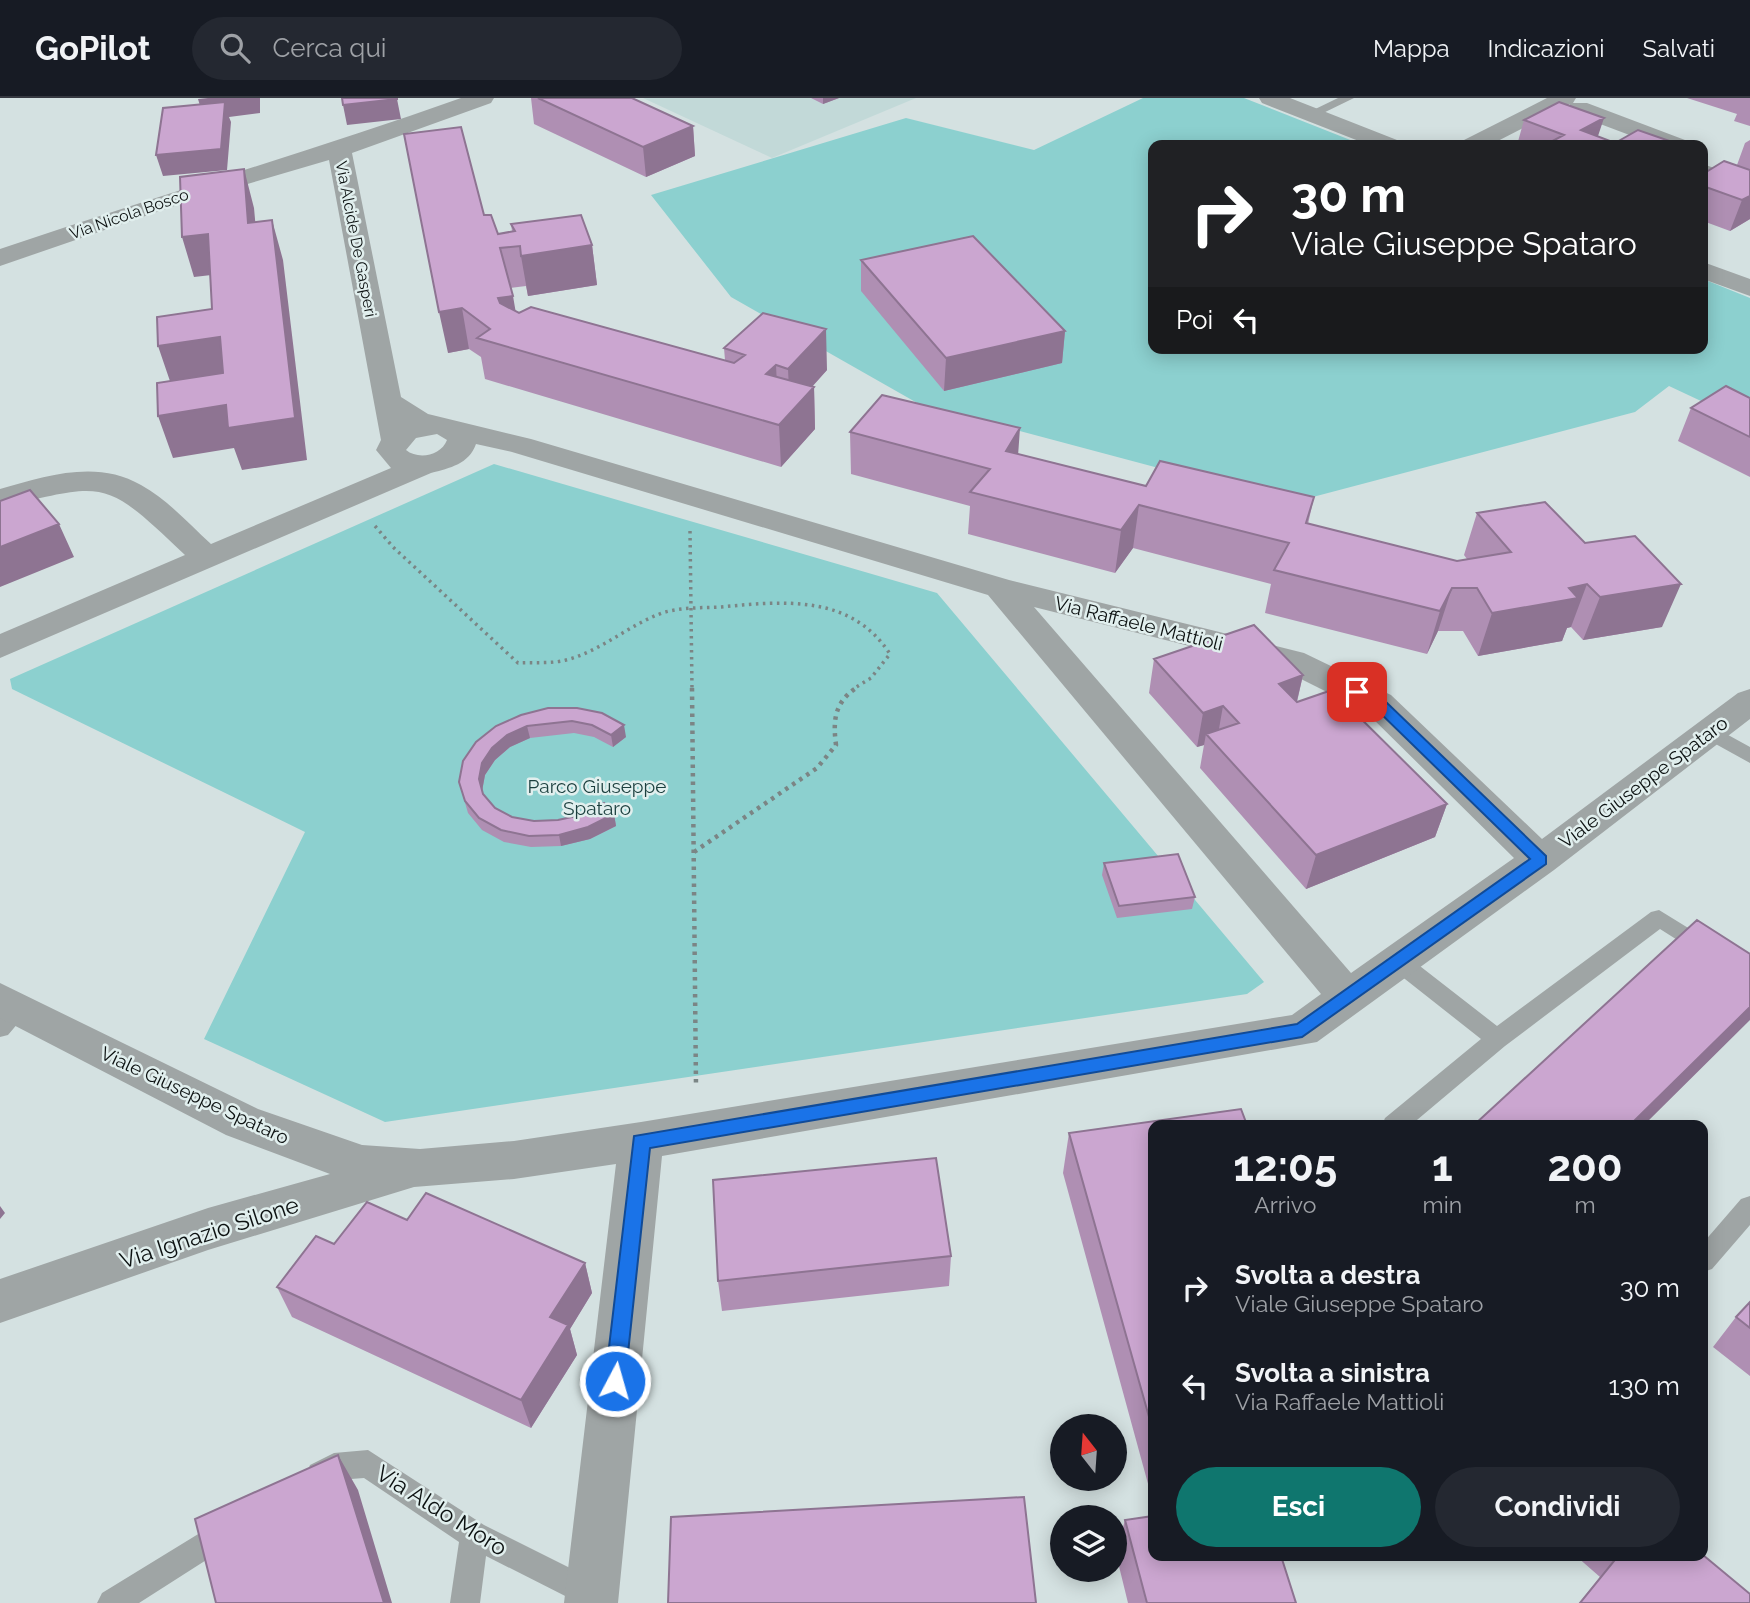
<!DOCTYPE html>
<html lang="it">
<head>
<meta charset="utf-8">
<style>
  :root { --surface:#171b24; --page:#242831; --text:#f1f3f6; --muted:#9ea1a6; --line:#363941; --accent:#0f766e }
  body { margin:0; font-family:Raleway,sans-serif; background:var(--page); color:var(--text); height:100vh; display:flex; flex-direction:column; font-size:26px; white-space:nowrap }
  * { box-sizing:border-box; margin:0 }
  p { font-size:23px; color:var(--muted) }
  .icon { flex:none; width:38px; height:38px; fill:none; stroke:currentColor; stroke-width:2; stroke-linecap:round; stroke-linejoin:round }
  .map { position:relative; flex:1; overflow:hidden }
  .panel { position:absolute; left:1148px; top:1022px; width:560px; height:441px; display:flex; flex-direction:column; background:var(--surface); border-radius:14px; box-shadow:0 4px 18px #0003 }
  .panel>* { flex:none }
  .banner { position:absolute; left:1148px; top:42px; width:560px; height:214px; border-radius:14px; box-shadow:0 4px 18px #0003; background:#202124; color:#fff; overflow:hidden }
  .needle { width:46px; rotate:343deg }
  .buttons { position:absolute; left:1050px; top:1316px; display:grid; gap:14px }
  .buttons a { display:grid; place-items:center; width:77px; height:77px; border-radius:50%; background:var(--surface); box-shadow:0 4px 18px #0003; font-size:35px }
  .pin { position:absolute; display:grid; place-items:center; width:60px; height:60px; color:#fff; margin:-30px; border-radius:14px; box-shadow:0 4px 10px #0006 }
  .me { position:absolute; width:77px; margin:-38px; rotate:6deg; stroke-linejoin:round; filter:drop-shadow(0 0 5px #0008) }
  .turn { display:flex; align-items:center; gap:24px; height:147px; padding:0 28px; font-size:32px }
  .turn .icon { width:91px; height:91px; stroke-width:2.5 }
  .turn b { display:block; font-size:49px; line-height:60px }
  .then { display:flex; align-items:center; height:66px; padding:0 28px; background:#0003; gap:14px; font-size:26px }
  .eta { display:flex; justify-content:space-evenly; align-items:center; height:119px; text-align:center }
  .eta b { font-size:42px; font-weight:700; line-height:49px }
  .button { display:flex; gap:14px; margin-top:auto; padding:14px 28px }
  .button a { flex:1; height:80px; border-radius:42px; background:var(--accent); color:#fff; font-size:28px; font-weight:700; line-height:80px; text-align:center }
  .button a+a { background:var(--page); color:var(--text) }
  ul { padding:0; list-style:none }
  li { display:flex; align-items:center; gap:21px; height:98px; padding:0 28px }
  li div { flex:1 }
  li b { display:block; font-size:26px }
  li em { font-style:normal }
  header { display:flex; align-items:center; gap:42px; box-sizing:border-box; height:98px; padding:0 35px; background:var(--surface); border-bottom:2px solid var(--line) }
  header strong { font-size:33px }
  nav { display:flex; gap:38px; margin-inline-start:auto; font-size:24px }
  .search { width:490px; height:63px; background:var(--page); display:flex; align-items:center; gap:18px; box-sizing:border-box; padding:0 24px; border-radius:38px; color:var(--muted); font-size:26px }
  .map>svg:first-child { display:block }
  .built { fill:#c2d9d8 }
  .green { fill:#8cd0cf }
  .lines { fill:none; stroke-linecap:round; stroke-linejoin:round }
  .path-far1 { stroke:#7b8585; stroke-width:3.5; stroke-dasharray:2.5 4.5; stroke-linecap:butt }
  .path { stroke:#7b8585; stroke-width:4.5; stroke-dasharray:3.5 5; stroke-linecap:butt }
  .service { fill:#9fa5a5; fill-rule:evenodd }
  .minor { fill:#9fa5a5; fill-rule:evenodd }
  .wall { fill:#af8fb3 }
  .shaded-wall { fill:#8e7492 }
  .building { fill:#cba6d0; stroke:#8e7492; stroke-width:2 }
  .route { fill:#1a73e8; stroke:#114b97; stroke-width:2 }
  .labels { text-anchor:middle; dominant-baseline:central; stroke-width:5; stroke-linejoin:round; paint-order:stroke }
  .far-street-label { font-size:16px; fill:#0c1111; stroke:#e1efee }
  .street-label { font-size:19px; fill:#0c1111; stroke:#e1efee }
  .park-label { font-size:19px; fill:#1b3f3e; stroke:#e1efee }
  .near-street-label { font-size:23px; fill:#0c1111; stroke:#e1efee }
</style>
</head>
<body>
<header>
<strong>GoPilot</strong>
<div class="search"><svg class="icon" aria-label="search" viewBox="0 0 24 24"><circle cx="10" cy="10" r="6"/><path d="M15 15l6 6"/></svg>Cerca qui</div>
<nav><a>Mappa</a><a>Indicazioni</a><a>Salvati</a></nav>
</header>
<div class="map">
<svg width="1750" height="1505" viewBox="0 0 1750 1505">
  <rect width="100%" height="100%" fill="#d4e1e1"/>
  <path class="built" d="M643 0H916L772 60Z"/>
  <path class="green" d="M1143 0H1244L1363 47H1153V250H1703V181L1750 200V326L1669 288 1635 314 1290 405 919 306 731 199 651 97 906 20 1034 52Z
    M494 366 937 495 1264 884 1247 896 385 1024 204 941 305 734 12 591 10 581Z"/>
  <g class="lines">
    <path class="path-far1" d="M375 428 393 449 518 565C534 564 551 566 566 562 601 553 629 527 662 515 681 509 701 510 721 509 784 503 851 496 890 556L871 580 853 591
      M690 433 692 591"/>
    <path class="path" d="M692 590 696 988
      M694 754 817 670 836 647C833 623 834 605 856 590"/>
    <path class="service" d="M1338 0H1354L1315 19 1305 16Z
      M1710 627 1750 649V665L1703 639 1700 634Z
      M1659 812 1750 868V888L1660 831 1505 948 1411 1027H1382L1385 1020 1481 941 1391 870 1388 864 1391 858 1399 855 1407 858 1497 928 1651 814Z
      M19 902 27 905 30 911 8 937 0 939V915L11 905Z
      M1750 1098V1127L1712 1171 1703 1174V1145L1741 1101Z
      M368 1352 484 1427 602 1486 607 1496 603 1505H579L486 1458 480 1505H450L459 1444 364 1380 338 1382 320 1391 310 1387 306 1377 310 1367 334 1355Z
      M226 1419 236 1423 240 1433 236 1443 139 1505H97L102 1495Z"/>
    <path class="minor" d="M461 0H494L491 5 352 55 401 299 428 316 531 341 1009 482 1304 555 1391 597 1542 741 1738 595 1750 591V621L1554 772 1317 944 662 1058 618 1505H564L616 1066 514 1081 414 1089 208 1152 0 1225V1181L208 1110 330 1076 226 1037 0 920V885L258 1011 362 1047 420 1051 514 1043 641 1024 1292 917 1321 896 988 497 512 354 476 346C469 366 450 370 431 375L0 560V536L185 457C104 380 107 384 0 410V391C45 378 97 361 141 387 168 402 189 426 211 446L391 370 376 352 381 342 329 62 183 105 0 168V151C153 99 309 54 461 0ZM437 336 447 342C441 358 418 362 406 352L416 340ZM1034 509 1281 571 1365 613 1514 760 1351 875Z
      M1259 0H1290L1397 42 1401 47H1369L1262 5Z
      M1547 0H1576L1573 5H1587L1685 42 1689 47H1656L1571 15 1568 10 1570 6 1490 47H1460L1464 42Z
      M1703 66 1750 83V99L1703 82Z
      M1703 164 1750 181V198L1703 181Z"/>
  </g>
  <path class="wall" d="M531 0H632L693 28 695 58 646 79 534 26Z
    M811 0H839L823 6Z
    M1687 0H1750V28L1734 23 1737 16Z
    M1524 22 1598 38 1615 45 1681 47H1517Z
    M1750 42V121L1730 133 1703 123V76L1737 67 1745 45Z
    M484 117 498 136 512 133 511 126 592 147 597 187 528 198 526 188 510 190 515 213 519 215 725 262 724 250 827 272 812 289H814L815 331 781 369 485 281 481 259 469 251 448 255Z
    M861 162 1065 233 1062 265 944 293 861 193Z
    M1750 300V379L1678 343 1691 310Z
    M850 334 1018 356 1146 388 1314 399 1308 426 1457 463 1467 461 1464 457 1477 415 1662 529 1583 542 1571 529 1567 530 1562 543 1478 558 1463 533H1438L1427 556 1265 515 1271 486 1133 450 1115 475 968 436 970 408 851 376Z
    M1154 561 1303 577 1297 604 1447 706 1435 739 1306 791 1200 670 1204 647 1197 649 1149 595Z
    M548 610 626 639 613 649 594 639 574 635 530 640 510 649 495 662 485 677 482 693 483 696 495 710 512 719 534 723 558 722 614 716 616 728 590 741 561 748 531 749 504 744 482 732 468 715 459 684Z
    M1104 765 1195 799 1192 811 1117 820 1102 777Z
    M1153 1027V1404L1063 1075 1069 1035Z
    M407 1122 585 1165 592 1195 570 1231 577 1257 531 1330 292 1219 277 1189 334 1146Z
    M951 1158 949 1188 722 1213 718 1183Z
    M1750 1204V1278L1713 1249 1736 1219Z
    M1125 1422 1296 1505H1128L1116 1456Z
    M1576 1458H1703L1750 1505H1579L1600 1479Z"/>
  <path class="shaded-wall" d="M208 0H260V15L229 19 231 24 227 72 163 78 156 57 204 21 198 1Z
    M823 0H839L823 6Z
    M397 1 401 21 347 27 343 7Z
    M1604 20 1595 47 1581 32Z
    M693 28 695 58 646 79 643 49Z
    M244 71 254 110 259 165 248 125Z
    M1750 98V121L1730 133 1742 102Z
    M272 122 283 162 307 362 242 372 234 350 173 360 158 318 226 307Z
    M208 136 220 176 194 179 182 139Z
    M592 147 597 187 528 198 521 158Z
    M513 198 520 239 505 241 498 200Z
    M462 210 469 251 448 255 439 214Z
    M826 231 827 272 790 313 788 271Z
    M1065 233 1062 265 944 293 946 260Z
    M220 239 233 280 172 289 158 248Z
    M776 267 778 308 766 276Z
    M814 289 815 331 781 369 779 327Z
    M1020 330 1017 372 1006 353Z
    M1139 407 1133 450 1115 475 1121 432Z
    M59 426 74 459 0 489V449Z
    M1587 486 1571 529 1567 530 1562 543 1478 558 1492 515 1569 490Z
    M1681 486 1662 529 1583 542 1600 499Z
    M1452 490 1438 533 1427 556 1440 513Z
    M1303 577 1295 611 1279 586Z
    M1223 608 1217 642 1206 636 1204 647 1197 649 1203 615Z
    M624 627 626 639 613 649 611 637Z
    M527 628 530 640 510 649 495 662 485 677 482 693 479 681 482 665 492 650 507 637Z
    M1447 706 1435 739 1306 791 1316 757Z
    M614 716 616 728 590 741 561 748 559 737Z
    M1750 909V922L1644 1027H1630Z
    M0 1108 5 1115 0 1121Z
    M585 1165 592 1195 570 1231 577 1257 531 1330 521 1302 550 1219Z
    M338 1357 358 1392 392 1505H384Z"/>
  <path class="building" d="M342 0H397V1L343 7Z
    M538 0H632L693 28 643 49Z
    M225 4 221 51 156 57 163 10Z
    M1559 4 1604 20 1581 32 1615 45 1638 32 1681 47H1545L1564 37 1524 22Z
    M461 29 484 117H491L498 136 515 133 511 126 581 117 592 147 521 158 520 148 500 150 513 198 498 200 500 205 519 215 531 209 734 265 745 257 724 250 763 215 826 231 788 271 776 267 766 276 814 289 779 327 477 240 490 231 462 210 439 214 404 36Z
    M1724 63 1750 72V98L1742 102 1703 88V76Z
    M244 71 248 125 272 122 295 320 228 330 226 307 158 318 157 285 223 275 220 239 158 248 157 219 212 211 208 136 182 139 180 79Z
    M973 138 1065 233 946 260 861 162Z
    M1726 288 1750 300V339L1691 310Z
    M882 297 1020 330 1006 353 1146 388 1160 363 1314 399 1306 425 1457 463 1511 454 1477 415 1545 404 1585 445 1635 438 1681 486 1600 499 1587 486 1569 490 1578 500 1492 515 1477 490H1452L1440 513 1274 472 1289 445 1139 407 1121 432 970 394 990 371 850 334Z
    M30 392 59 426 0 449V403Z
    M1254 527 1303 577 1279 586 1297 604 1332 592 1447 706 1316 757 1206 636 1239 625 1223 608 1203 615 1154 561Z
    M548 610H577L602 615 624 627 611 637 592 627 572 623 527 628 507 637 492 650 482 665 479 681 483 696 495 710 512 719 534 723 558 722 581 717 604 705 614 716 588 729 559 737 529 738 501 732 479 720 465 703 459 684 463 663 476 644 496 628 521 617Z
    M1178 756 1195 799 1119 808 1104 765Z
    M1697 822 1750 856V909L1630 1027H1474Z
    M1241 1011 1247 1027H1153V1333L1069 1035Z
    M936 1060 951 1158 718 1183 713 1082Z
    M426 1095 585 1165 550 1219 568 1227 521 1302 277 1189 316 1138 334 1146 367 1104 407 1122Z
    M1750 1204V1230L1736 1219Z
    M338 1357 384 1505H216L195 1421Z
    M1024 1399 1036 1505H668L671 1419Z
    M1153 1418V1458H1281L1296 1505H1147L1125 1422Z
    M1703 1457 1750 1496V1505H1580L1618 1458H1703Z"/>
  <path class="route" d="M1357 590 1383 601 1546 758V766L1302 939 650 1050 625 1283 622 1290 615 1292 608 1290 605 1283 634 1038 1297 926 1530 761 1373 608 1351 598V591Z"/>
  <g class="labels">
    <g class="far-street-label">
      <text transform="translate(129 116) rotate(-19)">Via Nicola Bosco</text>
      <text transform="translate(356 141) rotate(79)">Via Alcide De Gasperi</text>
    </g>
    <g class="street-label">
      <text transform="translate(1139 525) rotate(14)">Via Raffaele Mattioli</text>
      <text transform="translate(1643 684) rotate(-37)">Viale Giuseppe Spataro</text>
      <text transform="translate(195 997) rotate(25)">Viale Giuseppe Spataro</text>
    </g>
    <g class="park-label">
      <text x="597" y="688">Parco Giuseppe<tspan x="597" dy="22">Spataro</tspan></text>
    </g>
    <g class="near-street-label">
      <text transform="translate(209 1134) rotate(-18)">Via Ignazio Silone</text>
      <text transform="translate(442 1412) rotate(32)">Via Aldo Moro</text>
    </g>
  </g>
</svg>
<div class="buttons">
<a><svg class="needle" viewBox="-14 -14 28 28"><path d="M0-13l5 13h-10z" fill="#e53935"/><path d="M0 13l5-13h-10z" fill="#9ea1a6"/></svg></a>
<a><svg class="icon" aria-label="layers" viewBox="0 0 24 24"><path d="M12 4l9 5-9 5-9-5zM3 14l9 5 9-5"/></svg></a>
</div>
<div class="pin" style="left:1357px;top:594px;background:#d93025"><svg class="icon" aria-label="arrive" viewBox="0 0 24 24"><path d="M6 21V4h12l-3 4 3 4H6"/></svg></div>
<svg class="me" style="left:615px;top:1283px" viewBox="-20 -20 40 40"><circle r="17" fill="#1a73e8" stroke="#fff" stroke-width="3"/><path d="M0-11L8 9 0 5-8 9z" fill="#fff"/></svg>
<div class="banner">
<div class="turn"><svg class="icon" aria-label="right" viewBox="0 0 24 24"><path d="M7 20v-9h11M14 6l5 5-5 5"/></svg><div><b>30 m</b>Viale Giuseppe Spataro</div></div>
<div class="then">Poi<svg class="icon" aria-label="left" viewBox="0 0 24 24"><path d="M17 20v-9H6M10 6l-5 5 5 5"/></svg></div>
</div>
<section class="panel">
<div class="eta">
<div><b>12:05</b><p>Arrivo</p></div>
<div><b>1</b><p>min</p></div>
<div><b>200</b><p>m</p></div>
</div>
<ul>
<li><svg class="icon" aria-label="right" viewBox="0 0 24 24"><path d="M7 20v-9h11M14 6l5 5-5 5"/></svg><div><b>Svolta a destra</b><p>Viale Giuseppe Spataro</p></div><em>30 m</em></li>
<li><svg class="icon" aria-label="left" viewBox="0 0 24 24"><path d="M17 20v-9H6M10 6l-5 5 5 5"/></svg><div><b>Svolta a sinistra</b><p>Via Raffaele Mattioli</p></div><em>130 m</em></li>
</ul>
<div class="button"><a>Esci</a><a>Condividi</a></div>
</section>
</div>
</body>
</html>
